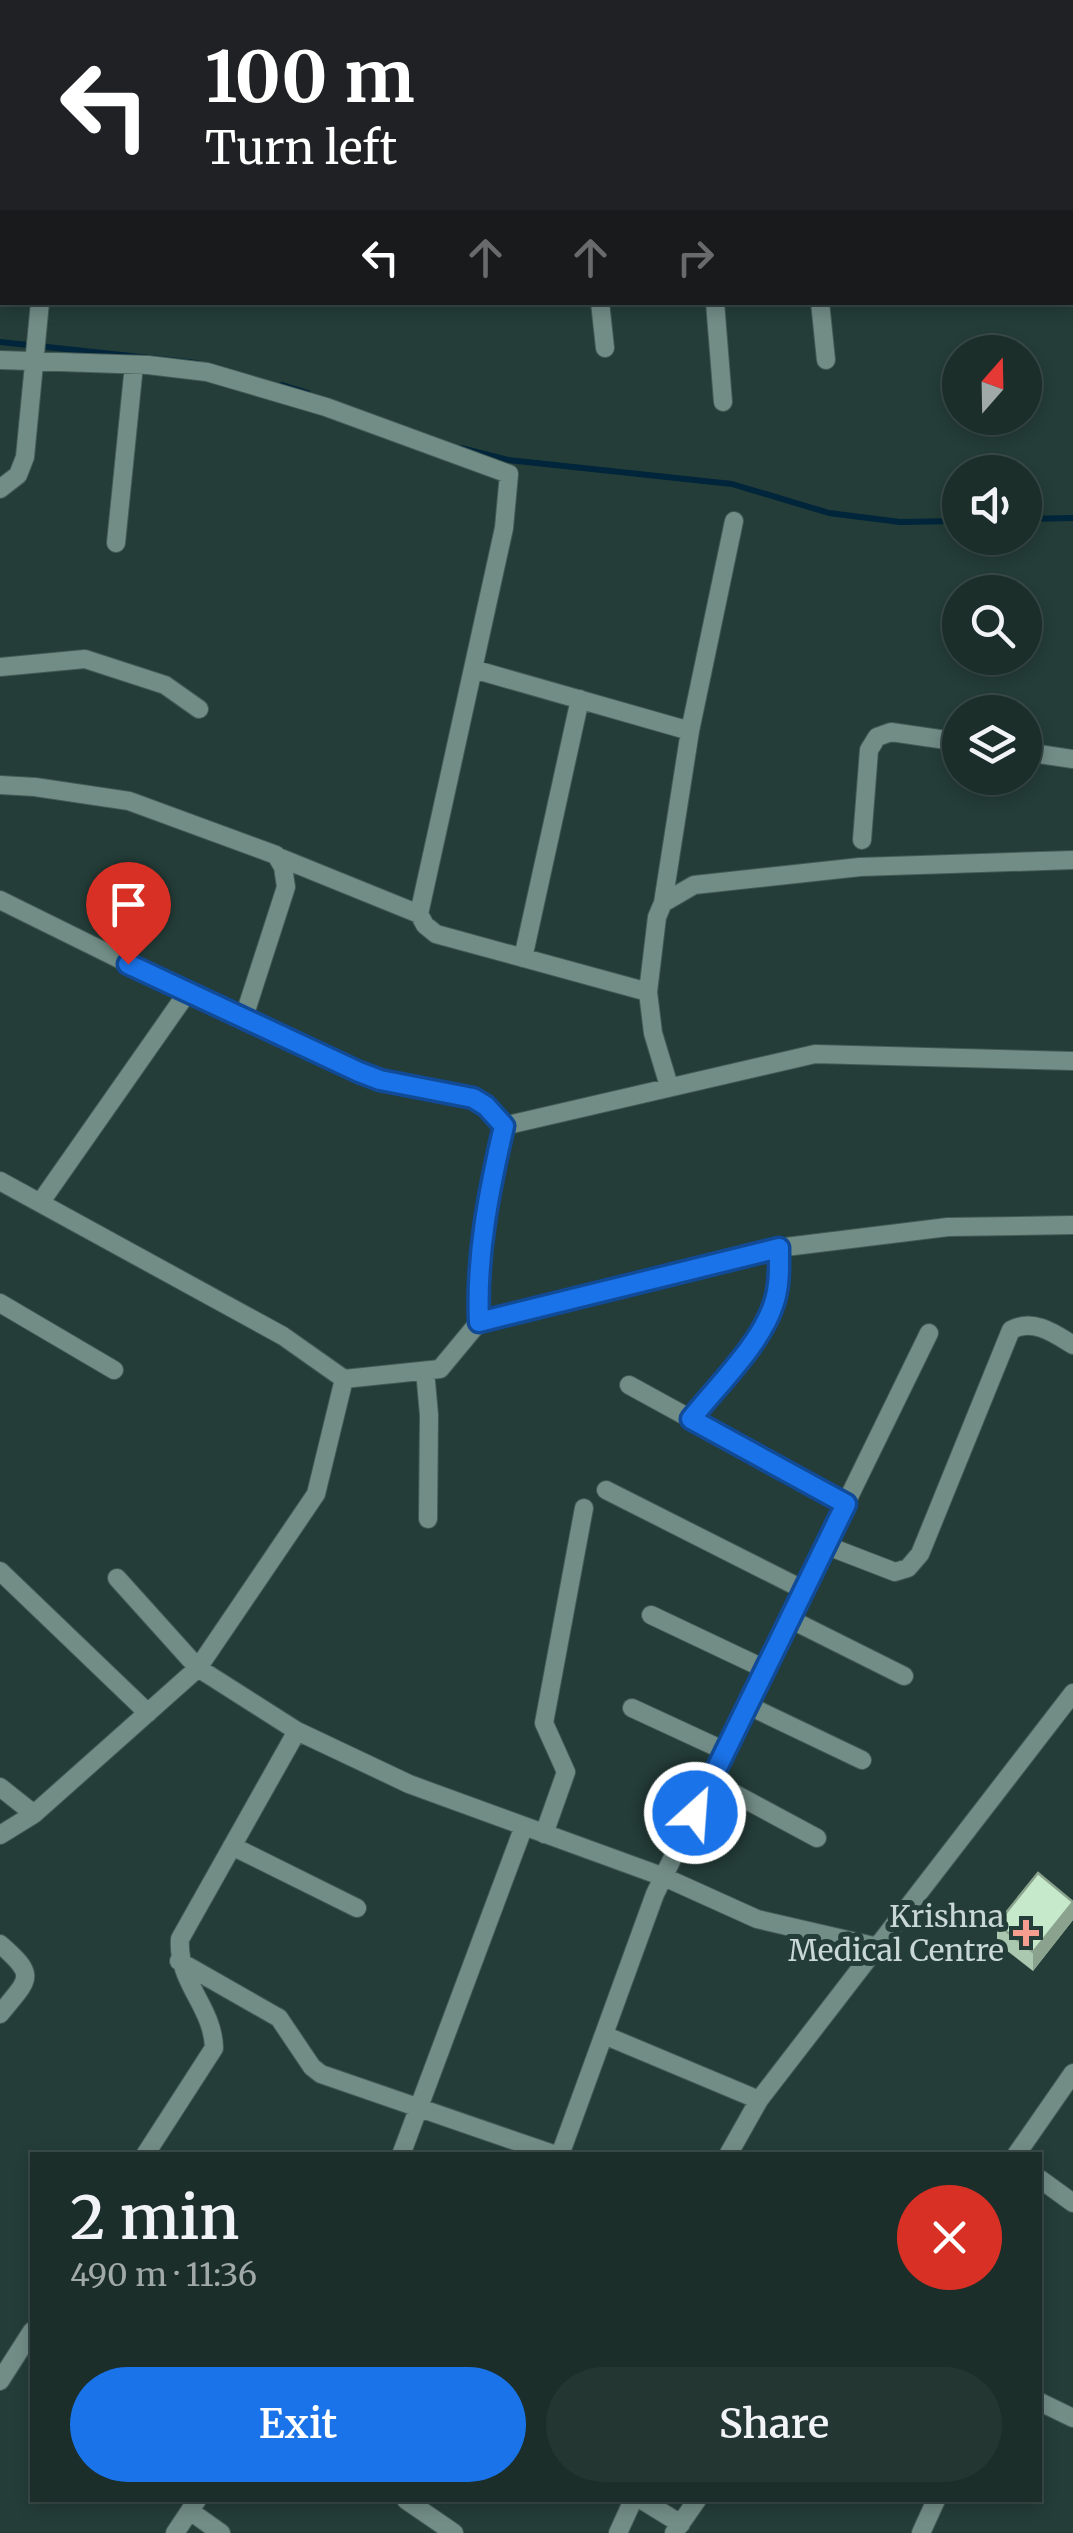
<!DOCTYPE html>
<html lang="en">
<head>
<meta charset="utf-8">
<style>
  :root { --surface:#1b2e2a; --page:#243632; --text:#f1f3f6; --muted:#a0a8a8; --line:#394a47; --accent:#1a73e8 }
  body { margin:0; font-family:Merriweather,serif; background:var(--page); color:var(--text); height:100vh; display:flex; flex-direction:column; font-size:38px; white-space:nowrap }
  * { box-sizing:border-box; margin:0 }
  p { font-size:32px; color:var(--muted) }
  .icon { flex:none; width:55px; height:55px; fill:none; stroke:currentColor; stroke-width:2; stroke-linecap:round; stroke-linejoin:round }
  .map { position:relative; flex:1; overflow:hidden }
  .side { position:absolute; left:30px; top:2152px; width:1012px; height:350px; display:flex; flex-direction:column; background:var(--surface); border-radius:0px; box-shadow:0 5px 15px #0003,0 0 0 2px var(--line) }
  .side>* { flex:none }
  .banner { position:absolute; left:0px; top:0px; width:1075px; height:305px; box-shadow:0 5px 15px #0003,0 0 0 2px var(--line); background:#202124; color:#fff; overflow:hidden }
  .needle { width:65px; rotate:20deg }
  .fabs { position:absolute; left:942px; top:335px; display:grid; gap:20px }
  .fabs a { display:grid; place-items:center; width:100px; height:100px; border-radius:50%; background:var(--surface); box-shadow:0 5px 15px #0003,0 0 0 2px var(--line); font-size:50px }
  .pin { position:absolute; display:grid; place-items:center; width:85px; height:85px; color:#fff; margin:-102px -42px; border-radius:50% 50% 50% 0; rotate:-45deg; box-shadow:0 0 10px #0007 }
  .pin .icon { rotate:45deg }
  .me { position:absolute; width:110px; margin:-55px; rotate:26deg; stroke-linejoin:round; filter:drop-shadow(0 0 8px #0008) }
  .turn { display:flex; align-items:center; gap:35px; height:210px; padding:0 40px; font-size:45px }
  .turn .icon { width:130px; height:130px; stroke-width:2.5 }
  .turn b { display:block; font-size:70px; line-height:85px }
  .lanes { display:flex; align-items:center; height:95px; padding:0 40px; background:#0003; justify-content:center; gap:50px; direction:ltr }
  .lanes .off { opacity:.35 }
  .round { display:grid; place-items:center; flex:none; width:105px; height:105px; border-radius:52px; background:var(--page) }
  .summary { display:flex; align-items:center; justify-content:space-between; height:170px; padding:0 40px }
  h1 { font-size:60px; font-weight:600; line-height:75px }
  .action { display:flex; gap:20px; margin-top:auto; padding:20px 40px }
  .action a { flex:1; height:115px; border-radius:60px; background:var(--accent); color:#fff; font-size:40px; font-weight:600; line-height:115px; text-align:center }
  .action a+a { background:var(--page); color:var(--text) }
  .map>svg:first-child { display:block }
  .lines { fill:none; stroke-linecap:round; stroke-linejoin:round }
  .stream { stroke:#01253a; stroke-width:6 }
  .minor-casing { stroke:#445a55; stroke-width:20 }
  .minor { stroke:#728d86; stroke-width:18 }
  .wall { fill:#aac8af }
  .shaded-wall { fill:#8ba38e }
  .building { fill:#c6e9cb; stroke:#8ba38e; stroke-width:2.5 }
  .route-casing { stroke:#114b97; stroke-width:25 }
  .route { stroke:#1a73e8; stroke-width:18 }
  .poi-dot { fill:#f59d8e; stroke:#243d38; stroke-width:4 }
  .labels { text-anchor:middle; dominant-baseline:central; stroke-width:10; stroke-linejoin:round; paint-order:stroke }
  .poi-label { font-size:30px; fill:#c9d8d4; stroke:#243d38; text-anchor:end }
</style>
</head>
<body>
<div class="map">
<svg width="1073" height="2533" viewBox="0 0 1073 2533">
  <rect width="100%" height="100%" fill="#243d38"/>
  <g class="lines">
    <path class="stream" d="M0 342 197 363
      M282 385 308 393
      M461 448 508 460 732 484 829 513 900 522 960 521
      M1025 519 1073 518"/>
    <g class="minor-casing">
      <path id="minor" d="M91 0 92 2
        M173 0V2
        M275 0V2
        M373 0 374 2
        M470 0 471 2
        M687 0 688 2
        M788 0V2
        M861 0 862 2
        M922 0 932 2
        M123 2 132 0
        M0 33H2
        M1072 40H1073
        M600 302 605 348
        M715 302 723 402
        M820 302 826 360
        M0 360 148 365 207 372 326 407 509 474 504 528 419 914 425 925 436 934 648 992
        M0 489 18 475 25 457 40 302
        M116 543 134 365
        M0 667 85 659 165 685 199 709
        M473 669 690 731
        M1025 752 1073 759
        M0 785 35 787 129 801 276 855 283 867 286 887 243 1020
        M862 840 869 750 877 737 891 732 960 742
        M276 856 419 914
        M0 900 243 1020 359 1073 380 1081 480 1101 504 1126 815 1054 1073 1061
        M663 903 690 731 734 521
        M523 958 580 699
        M669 1086 653 1033 648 992 657 917 663 903 694 885 860 867 1073 860
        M0 1181 283 1336 344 1379 440 1369 479 1322C476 1256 489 1190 504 1126
        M40 1203 187 993
        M0 1303 114 1370
        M479 1322 761 1250 948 1227 1073 1225
        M425 1371 429 1415 428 1519
        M629 1385 846 1504
        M691 1419C717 1386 761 1343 774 1303 780 1285 779 1266 779 1248
        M606 1490 804 1590
        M825 1545 895 1572 908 1568 920 1554 1011 1330C1033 1318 1054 1333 1073 1345
        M0 1571 148 1713
        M117 1578 198 1668 297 1731 409 1784 524 1826 401 2155
        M651 1615 765 1669
        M790 1619 904 1676
        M747 1705 862 1760
        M632 1708 725 1751
        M711 1781 817 1838
        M0 1787 34 1814
        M524 1826 664 1877 757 1919 878 1947
        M544 1834 566 1772 544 1723 584 1508
        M0 1835 34 1814 198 1668 316 1494 344 1379
        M232 1846 357 1908
        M0 1944C38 1977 29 1978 0 2014
        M179 1961 279 2018 312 2067 321 2074 556 2155
        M604 2035 759 2100
        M145 2155 214 2048C213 2006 177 1983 180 1939L297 1731
        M560 2155 655 1894 929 1333
        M728 2155 759 2100 1073 1693
        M1016 2155 1073 2073
        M1040 2179 1073 2203
        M0 2381 32 2331
        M1040 2402 1073 2418
        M406 2500 454 2533
        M642 2500 681 2524
        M190 2511 221 2533
        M175 2533 197 2500
        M618 2533 633 2500
        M674 2533 697 2500
        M921 2533 936 2500"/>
    </g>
    <use href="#minor" class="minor"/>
  </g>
  <path class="wall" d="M1073 1901V1920L1033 1971 997 1943V1924Z"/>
  <path class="shaded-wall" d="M1073 1902V1920L1033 1971V1952Z"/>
  <path class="building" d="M1038 1873 1073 1902 1033 1952 997 1924Z"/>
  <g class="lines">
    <g class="route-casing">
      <path id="route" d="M128 964 359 1072 380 1080 473 1098 486 1106 504 1126C489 1190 476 1256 479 1322L779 1248C779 1266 780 1285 774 1303 762 1343 717 1386 691 1419L846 1504 695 1813"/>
    </g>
    <use href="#route" class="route"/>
  </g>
  <path class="poi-dot" d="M1021 1918h10v10h10v10h-10v10h-10v-10h-10v-10h10z"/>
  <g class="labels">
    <g class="poi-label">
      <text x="1004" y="1916">Krishna<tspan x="1004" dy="34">Medical Centre</tspan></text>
    </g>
  </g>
</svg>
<div class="fabs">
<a><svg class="needle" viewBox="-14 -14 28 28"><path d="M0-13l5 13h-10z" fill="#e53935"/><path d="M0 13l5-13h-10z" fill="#a0a8a8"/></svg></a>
<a><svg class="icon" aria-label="sound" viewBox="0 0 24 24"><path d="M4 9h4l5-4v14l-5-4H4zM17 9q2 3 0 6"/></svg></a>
<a><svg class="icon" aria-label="search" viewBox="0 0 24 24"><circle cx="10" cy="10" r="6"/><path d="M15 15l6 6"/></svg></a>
<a><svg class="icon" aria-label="layers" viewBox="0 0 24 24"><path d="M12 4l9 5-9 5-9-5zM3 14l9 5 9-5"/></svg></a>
</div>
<div class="pin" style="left:128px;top:964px;background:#d93025"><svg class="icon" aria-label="arrive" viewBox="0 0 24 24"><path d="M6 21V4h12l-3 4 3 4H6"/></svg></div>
<svg class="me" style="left:695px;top:1813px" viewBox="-20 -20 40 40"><circle r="17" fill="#1a73e8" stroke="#fff" stroke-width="3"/><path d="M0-11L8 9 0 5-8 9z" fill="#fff"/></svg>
<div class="banner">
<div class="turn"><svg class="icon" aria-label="left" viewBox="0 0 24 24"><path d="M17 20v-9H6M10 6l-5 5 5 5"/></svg><div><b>100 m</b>Turn left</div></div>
<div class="lanes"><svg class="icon" aria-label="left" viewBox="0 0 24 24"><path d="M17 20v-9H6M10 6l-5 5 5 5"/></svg><svg class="icon off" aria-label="ahead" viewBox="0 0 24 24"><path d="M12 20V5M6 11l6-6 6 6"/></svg><svg class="icon off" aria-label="ahead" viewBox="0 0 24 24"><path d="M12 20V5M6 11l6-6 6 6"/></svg><svg class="icon off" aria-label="right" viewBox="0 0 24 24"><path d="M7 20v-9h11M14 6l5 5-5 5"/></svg></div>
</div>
<section class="side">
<div class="summary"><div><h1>2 min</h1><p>490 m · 11:36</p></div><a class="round" style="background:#d93025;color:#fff"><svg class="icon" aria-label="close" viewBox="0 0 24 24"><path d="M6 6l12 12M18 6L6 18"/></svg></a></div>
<div class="action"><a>Exit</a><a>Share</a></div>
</section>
</div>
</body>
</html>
